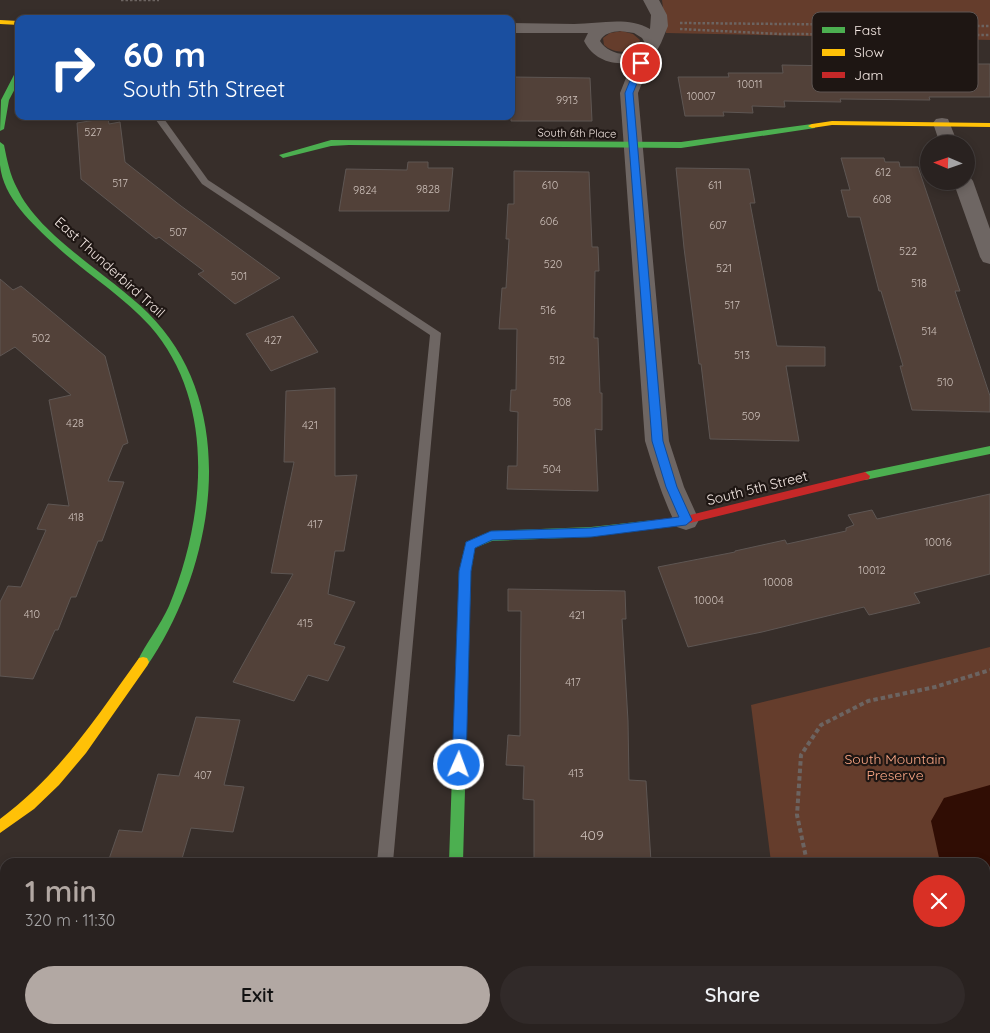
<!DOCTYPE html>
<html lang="en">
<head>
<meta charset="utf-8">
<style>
  :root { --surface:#292220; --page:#312a29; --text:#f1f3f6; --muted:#a5a4a5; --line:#453f3e; --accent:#b2a8a3 }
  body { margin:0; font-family:Quicksand,sans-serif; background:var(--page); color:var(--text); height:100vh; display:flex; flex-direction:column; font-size:19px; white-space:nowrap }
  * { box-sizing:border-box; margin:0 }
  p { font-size:16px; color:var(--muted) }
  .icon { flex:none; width:28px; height:28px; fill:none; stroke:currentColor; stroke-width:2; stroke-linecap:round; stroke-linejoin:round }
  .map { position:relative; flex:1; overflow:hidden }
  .side { position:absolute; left:0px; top:858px; width:990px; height:176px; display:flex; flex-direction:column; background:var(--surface); border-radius:15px 15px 0 0; box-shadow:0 2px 8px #0003,0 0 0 1px var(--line) }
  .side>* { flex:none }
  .banner { position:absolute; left:15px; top:15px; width:500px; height:105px; border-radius:10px; box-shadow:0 2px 8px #0003,0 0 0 1px var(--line); background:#1a4fa0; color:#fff; overflow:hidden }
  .needle { width:32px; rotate:272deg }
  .tools { position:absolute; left:920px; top:135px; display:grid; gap:10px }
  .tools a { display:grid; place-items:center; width:55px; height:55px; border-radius:50%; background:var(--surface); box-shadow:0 2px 8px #0003,0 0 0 1px var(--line); font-size:25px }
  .pin { position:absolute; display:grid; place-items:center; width:42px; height:42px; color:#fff; margin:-21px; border:2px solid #fff; border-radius:50%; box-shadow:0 1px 5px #0007 }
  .me { position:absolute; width:55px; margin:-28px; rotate:2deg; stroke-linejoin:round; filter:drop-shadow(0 0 4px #0008) }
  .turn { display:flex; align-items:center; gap:18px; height:105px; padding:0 25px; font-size:22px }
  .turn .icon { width:65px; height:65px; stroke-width:2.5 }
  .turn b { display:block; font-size:35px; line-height:42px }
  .round { display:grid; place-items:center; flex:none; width:52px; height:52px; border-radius:26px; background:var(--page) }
  .summary { display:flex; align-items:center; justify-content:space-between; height:85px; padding:0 25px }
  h1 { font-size:30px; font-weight:600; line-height:38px; color:var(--accent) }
  .primary-button { display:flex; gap:10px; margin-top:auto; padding:10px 25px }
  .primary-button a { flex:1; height:58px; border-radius:30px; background:var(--accent); color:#111; font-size:20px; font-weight:600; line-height:58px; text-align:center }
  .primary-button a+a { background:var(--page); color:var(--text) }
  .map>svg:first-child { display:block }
  .green { fill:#653d2c }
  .water { fill:#300d04 }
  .building { fill:#524139; stroke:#5e5653 }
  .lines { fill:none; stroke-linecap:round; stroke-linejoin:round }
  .path-far1 { stroke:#6c6461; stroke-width:2.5; stroke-dasharray:2.5 2; stroke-linecap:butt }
  .path { stroke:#6c6461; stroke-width:4; stroke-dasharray:4.5 3; stroke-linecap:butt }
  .lane { fill:#6e6663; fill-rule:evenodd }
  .street { fill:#6e6663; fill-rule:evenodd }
  .fast { fill:#4caf50; fill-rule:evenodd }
  .slow { fill:#ffc107; fill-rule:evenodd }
  .jam { fill:#c62828; fill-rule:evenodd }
  .route { fill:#1a73e8; stroke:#114b97 }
  .labels { text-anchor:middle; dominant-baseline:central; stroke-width:4.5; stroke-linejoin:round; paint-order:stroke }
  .number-label { font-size:11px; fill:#ccbfb9 }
  .far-street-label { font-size:11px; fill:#f5e9e4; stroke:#1e1613 }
  .street-label { font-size:14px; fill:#f5e9e4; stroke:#1e1613 }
  .park-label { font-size:14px; fill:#fda886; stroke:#1e1613 }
  .near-number-label { font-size:14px; fill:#ccbfb9 }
  .key { fill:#1e1613; stroke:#5e5552; stroke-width:1 }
  .key-label { font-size:14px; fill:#f5e9e4 }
</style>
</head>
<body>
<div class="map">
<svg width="990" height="1033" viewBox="0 0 990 1033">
  <rect width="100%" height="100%" fill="#372e2a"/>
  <path class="green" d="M662 0H990V40L666 33Z
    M622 31 633 34 640 40 638 47C628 54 613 53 604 45L603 38 610 33Z
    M990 647V1033H793L792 1029H985V862H771L751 705Z"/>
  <path class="water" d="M990 785V1033H974L973 1029H985V862H940L931 821 944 798Z"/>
  <path class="building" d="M838 63 959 66 958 64H990V97H929L930 100 840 99 841 102 784 101 785 107 752 106 753 113 723 112 724 116H685L678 77H729L728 73H783L782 65 838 66Z
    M511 77 590 78 592 121H511Z
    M108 118 109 124 120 122 125 162 181 206 280 278 235 304 198 274 204 271 159 237 156 239 81 179 77 123Z
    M841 158H884L885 162H899L900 167H918L960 291H955L990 396V412L912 410 900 366H903L881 291H879L860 217H848L841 190H850Z
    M408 162H428V168H453L449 211H339L346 169 407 170Z
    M676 168 749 169 755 203H750L777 346 825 347V366H786L799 441 710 439 701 364H699L684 248Z
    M514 171 589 172 592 247H598L599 271H595L594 338H598L600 393H602V430L595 429 598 491 507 489 508 466H517L518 412 510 411 511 390H516L517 329H499L502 288H506L509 239H506L508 204H514Z
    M0 279 13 290 21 286 105 356 128 443 123 445 108 481 124 482 102 541H98L76 597H71L58 630H55L33 679 0 676V602L8 586 21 587 46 530 37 529 48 504 69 506 49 400 71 395 15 347 0 356Z
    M293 316 318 352 271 371 246 334Z
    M335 388V476L357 475 344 551H335L328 594 355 602 334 644 345 647 328 681 308 675 294 701 233 682 293 574 271 573 294 462H284L286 391Z
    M990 494V574L914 593 920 603 869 615 864 607 762 632 688 647 658 567 735 552V551L785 540 787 544 846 531V528L854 525 848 515 872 510 877 519Z
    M508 589 625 591 626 619H622L628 721 629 780 646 781 651 862H534V800L523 799 524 766 506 765 508 735 520 736 521 611H508Z
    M196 717 240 720 224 785 244 787 233 832 191 828 181 862H108L119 830 142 832 158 774 179 776Z"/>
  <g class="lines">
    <path class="path-far1" d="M121 0H159
      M680 23 990 26
      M680 29 780 34 990 35"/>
    <path class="path" d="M807 862 797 815 801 755 821 725 868 701 935 687 990 670
      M824 1029 825 1033"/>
    <path class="lane" d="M153 116H162L208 180 441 333 393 862H377L430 335 202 184Z
      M361 1029H377V1033H361Z"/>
    <path class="street" d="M643 0H659L667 15 668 26 661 43 650 63 638 93 669 441 684 487 699 520 695 527 686 530 677 527C663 500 654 470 645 441L620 93 632 63C611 65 594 60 584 41L588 33H511V23C532 23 553 24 574 24 599 24 627 16 650 29L651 15ZM620 31 634 33 642 38 645 43C636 60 609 56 600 41 604 33 612 32 620 31Z
      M942 118 948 119 958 144H940L933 123 936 119Z
      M966 176 970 177 973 181 990 229V264L983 262 980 257 953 181H966Z
      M0 931 5 933V970L0 968Z
      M41 1029H76L78 1033H43Z
      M434 1029H468V1033H434Z"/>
    <path class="fast" d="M16 71H19V81L9 100 4 129 0 131 1 100Z
      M812 124H815V128L681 148 349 145 331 146 283 158 279 155 331 140 681 142Z
      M0 142 4 145C7 160 10 175 17 188 39 236 110 275 148 313 242 406 216 565 147 666L143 667 139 666 137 662C146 643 160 626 169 606 205 519 217 402 150 326 122 295 85 273 55 245 33 224 3 198 0 165 0 158 0 150 0 142Z
      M990 446V454L865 480 860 476 865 472Z
      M654 520 658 521 660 524 658 527 654 528 591 537 492 541 475 548 471 571 463 862H449L459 571 466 542 491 531 591 527Z"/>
    <path class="slow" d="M0 20 19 21V25L0 24Z
      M832 121 990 123V127L832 125 812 128 808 126 812 124Z
      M143 657 147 658 149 662 147 666 86 753 59 785 34 809 0 833V819C61 773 95 719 139 658Z"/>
    <path class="jam" d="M865 472 870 476 869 479 686 524 654 528 650 527 648 524 650 521 654 520 686 516Z"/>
  </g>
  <path class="route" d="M638 61 645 63 633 93 663 441 677 487 692 520 686 525 591 537 492 540 475 548 471 571 466 765 464 770 459 771 454 770 452 765 459 571 466 542 491 531 591 528 679 517 666 487 652 441 625 93Z"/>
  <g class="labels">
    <g class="number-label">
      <text x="750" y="84">10011</text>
      <text x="701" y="96">10007</text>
      <text x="567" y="100">9913</text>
      <text x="93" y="132">527</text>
      <text x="883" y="172">612</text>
      <text x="120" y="183">517</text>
      <text x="550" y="185">610</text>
      <text x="715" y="185">611</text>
      <text x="428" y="189">9828</text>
      <text x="365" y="190">9824</text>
      <text x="882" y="199">608</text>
      <text x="549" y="221">606</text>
      <text x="718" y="225">607</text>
      <text x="178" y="232">507</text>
      <text x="908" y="251">522</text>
      <text x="553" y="264">520</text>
      <text x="724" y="268">521</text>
      <text x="239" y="276">501</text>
      <text x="919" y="283">518</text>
      <text x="732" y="305">517</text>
      <text x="548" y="310">516</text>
      <text x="929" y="331">514</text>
      <text x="41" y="338">502</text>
      <text x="273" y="340">427</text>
      <text x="742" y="355">513</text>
      <text x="557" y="360">512</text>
      <text x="945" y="382">510</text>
      <text x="562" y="402">508</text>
      <text x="751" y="416">509</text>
      <text x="75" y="423">428</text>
      <text x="310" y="425">421</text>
      <text x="552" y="469">504</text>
      <text x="76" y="517">418</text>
      <text x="315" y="524">417</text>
      <text x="938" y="542">10016</text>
      <text x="872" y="570">10012</text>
      <text x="778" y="582">10008</text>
      <text x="709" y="600">10004</text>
      <text x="32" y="614">410</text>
      <text x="577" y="615">421</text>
      <text x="305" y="623">415</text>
      <text x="573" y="682">417</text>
      <text x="576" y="773">413</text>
      <text x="203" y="775">407</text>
    </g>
    <g class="far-street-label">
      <text transform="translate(577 133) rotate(1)">South 6th Place</text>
    </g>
    <g class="street-label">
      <text transform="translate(110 267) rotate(42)">East Thunderbird Trail</text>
      <text transform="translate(757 488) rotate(-14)">South 5th Street</text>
    </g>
    <g class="park-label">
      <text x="895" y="759">South Mountain<tspan x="895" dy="16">Preserve</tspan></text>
    </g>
    <g class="near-number-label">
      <text x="592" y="835">409</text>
    </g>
  </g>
  <rect x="812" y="12" width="166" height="80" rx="8" class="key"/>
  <rect x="822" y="27" width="23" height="6" fill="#4caf50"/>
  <rect x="822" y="49" width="23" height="7" fill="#ffc107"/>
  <rect x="822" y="72" width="23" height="6" fill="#c62828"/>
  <g class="key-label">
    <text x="854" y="35">Fast</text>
    <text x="854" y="57">Slow</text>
    <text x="854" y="80">Jam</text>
  </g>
</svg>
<div class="tools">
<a><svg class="needle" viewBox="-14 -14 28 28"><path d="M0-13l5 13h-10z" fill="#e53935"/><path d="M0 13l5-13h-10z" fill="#a5a4a5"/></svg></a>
</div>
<div class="pin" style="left:641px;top:63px;background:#d93025"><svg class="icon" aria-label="arrive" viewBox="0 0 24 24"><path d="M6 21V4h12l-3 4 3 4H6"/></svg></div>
<svg class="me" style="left:459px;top:765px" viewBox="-20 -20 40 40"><circle r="17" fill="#1a73e8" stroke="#fff" stroke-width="3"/><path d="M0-11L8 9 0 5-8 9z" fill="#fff"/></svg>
<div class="banner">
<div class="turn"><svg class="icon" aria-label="right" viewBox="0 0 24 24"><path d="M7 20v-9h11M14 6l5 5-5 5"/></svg><div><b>60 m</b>South 5th Street</div></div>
</div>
<section class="side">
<div class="summary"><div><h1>1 min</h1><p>320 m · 11:30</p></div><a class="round" style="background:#d93025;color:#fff"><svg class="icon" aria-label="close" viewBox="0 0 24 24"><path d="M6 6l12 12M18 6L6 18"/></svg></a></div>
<div class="primary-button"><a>Exit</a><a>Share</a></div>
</section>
</div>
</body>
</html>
